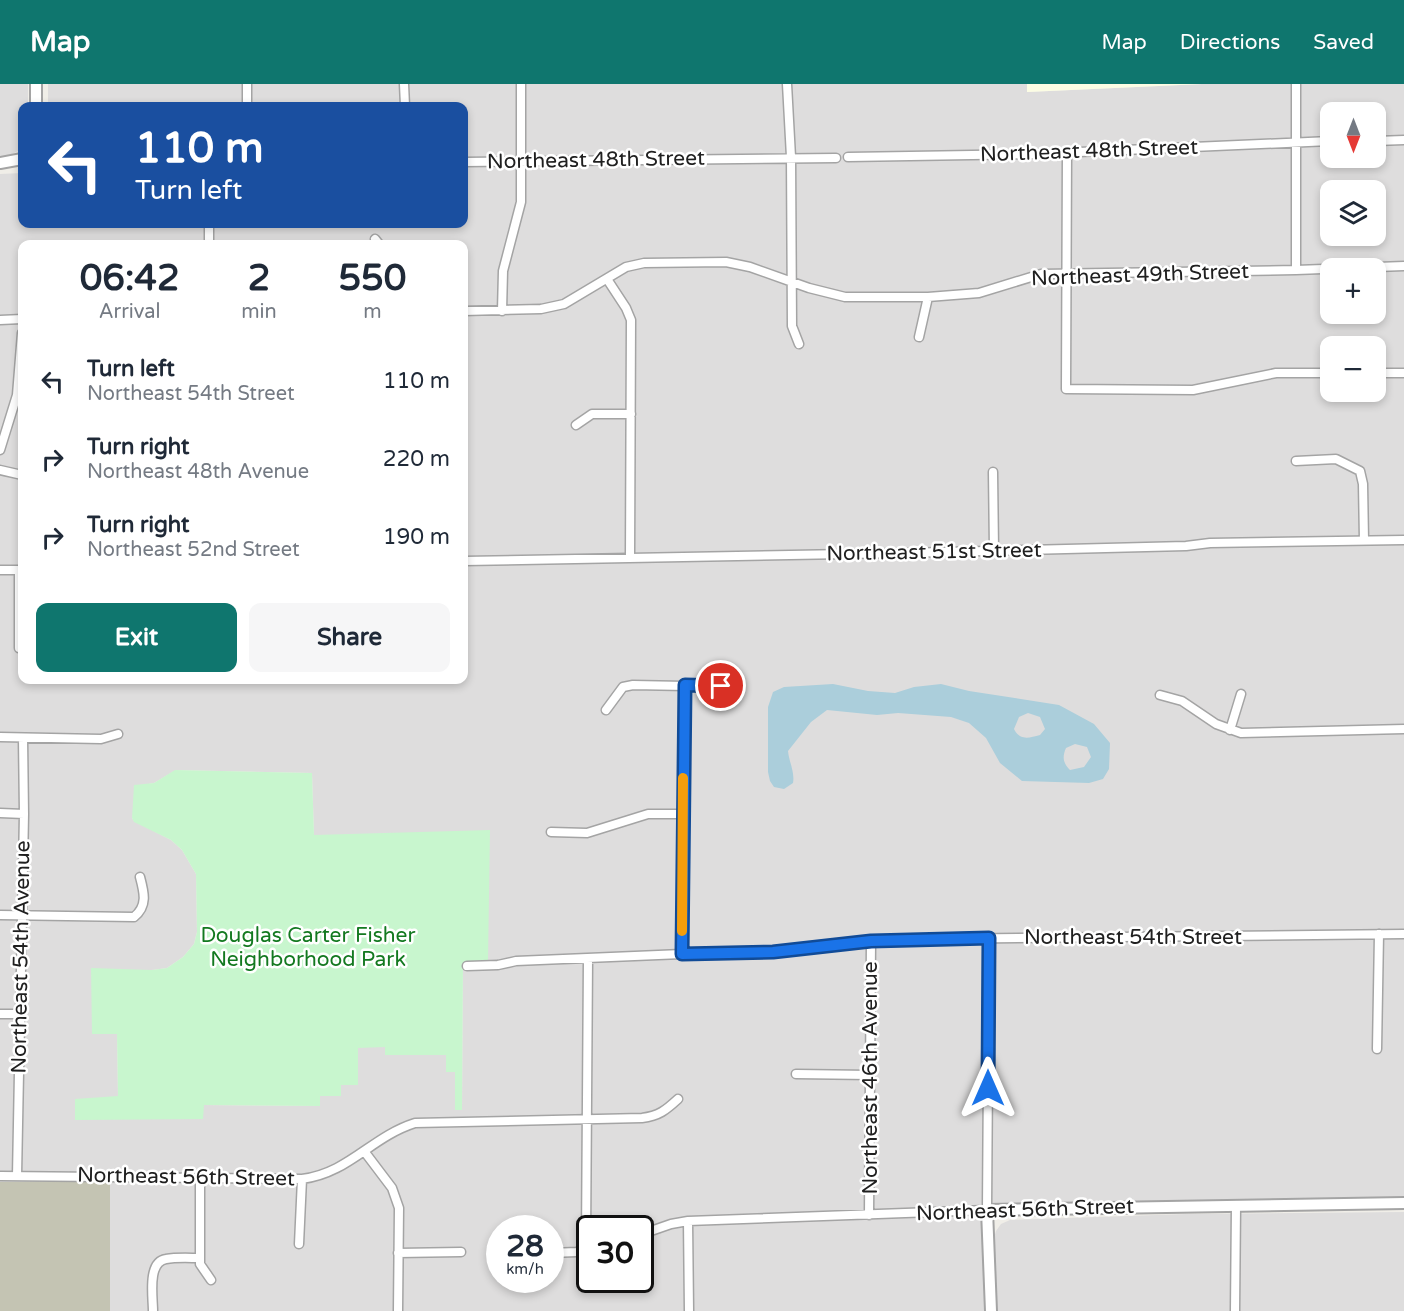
<!DOCTYPE html>
<html lang="en">
<head>
<meta charset="utf-8">
<style>
  :root { --surface:#fff; --page:#f6f6f7; --text:#1f2937; --muted:#747a83; --accent:#0f766e }
  body { margin:0; font-family:"Varela Round",sans-serif; background:var(--page); color:var(--text); height:100vh; display:flex; flex-direction:column; font-size:22px; white-space:nowrap }
  * { box-sizing:border-box; margin:0 }
  p { font-size:20px; color:var(--muted) }
  .icon { flex:none; width:33px; height:33px; fill:none; stroke:currentColor; stroke-width:2; stroke-linecap:round; stroke-linejoin:round }
  .map { position:relative; flex:1; overflow:hidden }
  .sheet { position:absolute; left:18px; top:156px; width:450px; height:444px; display:flex; flex-direction:column; background:var(--surface); border-radius:12px; box-shadow:0 3px 9px #0003 }
  .sheet>* { flex:none }
  .top-card { position:absolute; left:18px; top:18px; width:450px; height:126px; border-radius:12px; box-shadow:0 3px 9px #0003; background:#1a4fa0; color:#fff; overflow:hidden }
  .needle { width:39px; rotate:180deg }
  .controls { position:absolute; left:1320px; top:18px; display:grid; gap:12px }
  .controls a { display:grid; place-items:center; width:66px; height:66px; border-radius:12px; background:var(--surface); box-shadow:0 3px 9px #0003; font-size:30px }
  .speed { position:absolute; left:486px; top:1131px; display:flex; gap:12px; font-size:30px; font-weight:700; text-align:center }
  .speed>* { display:grid; place-content:center; width:78px; height:78px; border-radius:50%; background:var(--surface); box-shadow:0 3px 9px #0003; line-height:1 }
  .speed small { font-size:15px; font-weight:400 }
  .speed .limit { border:3px solid #111; border-radius:9px; background:#fff; color:#111 }
  .pin { position:absolute; display:grid; place-items:center; width:51px; height:51px; color:#fff; margin:-26px; border:3px solid #fff; border-radius:50%; box-shadow:0 2px 6px #0007 }
  .me { position:absolute; width:66px; margin:-33px; rotate:0deg; stroke-linejoin:round; filter:drop-shadow(0 0 4px #0008) }
  .turn { display:flex; align-items:center; gap:21px; height:126px; padding:0 18px; font-size:27px }
  .turn .icon { width:78px; height:78px; stroke-width:2.5 }
  .turn b { display:block; font-size:42px; line-height:51px }
  .eta { display:flex; justify-content:space-evenly; align-items:center; height:102px; text-align:center }
  .eta b { font-size:36px; font-weight:800; line-height:42px }
  .primary-button { display:flex; gap:12px; margin-top:auto; padding:12px 18px }
  .primary-button a { flex:1; height:69px; border-radius:12px; background:var(--accent); color:#fff; font-size:24px; font-weight:800; line-height:69px; text-align:center }
  .primary-button a+a { background:var(--page); color:var(--text) }
  ul { padding:0; list-style:none }
  li { display:flex; align-items:center; gap:18px; height:78px; padding:0 18px }
  li div { flex:1 }
  li b { display:block; font-size:22px }
  li em { font-style:normal }
  header { display:flex; align-items:center; gap:36px; box-sizing:border-box; height:84px; padding:0 30px; background:var(--accent); color:#fff }
  header strong { font-size:28px }
  nav { display:flex; gap:33px; margin-inline-start:auto; font-size:21px }
  .map>svg:first-child { display:block }
  .residential { fill:#dedddd; fill-rule:evenodd }
  .education { fill:#fcfde4 }
  .construction { fill:#c4c4b3 }
  .park { fill:#c8f6ce }
  .water { fill:#abcedb; fill-rule:evenodd }
  .lines { fill:none; stroke-linecap:round; stroke-linejoin:round }
  .minor-casing { stroke:#a4a4a4; stroke-width:11 }
  .tertiary-casing { stroke:#a4a4a4; stroke-width:14 }
  .minor { stroke:#fff; stroke-width:8 }
  .tertiary { stroke:#fff; stroke-width:10 }
  .route-casing { stroke:#114b97; stroke-width:15 }
  .route { stroke:#1a73e8; stroke-width:10 }
  .slow { stroke:#f59e0b; stroke-width:10 }
  .labels { text-anchor:middle; dominant-baseline:central; stroke-width:5; stroke-linejoin:round; paint-order:stroke }
  .street-label { font-size:21px; fill:#202020; stroke:#fff }
  .park-label { font-size:21px; fill:#137920; stroke:#fff }
</style>
</head>
<body>
<header>
<strong>Map</strong>
<nav><a>Map</a><a>Directions</a><a>Saved</a></nav>
</header>
<div class="map">
<svg width="1404" height="1227" viewBox="0 0 1404 1227">
  <rect width="100%" height="100%" fill="#f0eee8"/>
  <path class="residential" d="M0 0H28V22H22V65L8 72 0 74Z
    M48 0H1027L1028 8 1202 0H1404V1115L994 1128 986 1135 982 1145 985 1227H0V90L22 89V140H464V22H48ZM1330 28H1376V74H1330ZM1330 106H1376V152H1330ZM22 160H464V596H22ZM1330 184H1376V230H1330ZM1330 262H1376V308H1330ZM176 686 312 689 314 751 488 877H463L462 1026H455V988L446 971H385V963H358V1000L341 1001V1012H320V1022L203 1021V1035L118 1013 117 949 152 886 167 884 183 873 194 860 197 848 196 790 182 766 171 756 134 737 132 734 143 701 154 699ZM500 1144H550V1196H500ZM590 1144H640V1196H590Z
    M1404 1128V1227H997L994 1154 996 1147 1001 1140 1010 1136 1186 1130Z"/>
  <path class="education" d="M1027 0H1202L1027 8Z"/>
  <path class="construction" d="M110 1097V1227H0V1098Z"/>
  <path class="park" d="M175 686 312 689 314 751 490 746 488 877 463 878 462 1026H455V988H446V971H385V963L358 964V1001H341V1012H320V1022L204 1021 203 1035 75 1036V1015L118 1012 117 950H92L91 884 152 886 167 884 183 873 194 860 197 848 196 790 182 766 171 756 134 738 132 734 134 701 154 699Z"/>
  <path class="water" d="M833 600 868 607 895 609 914 603 941 600 969 607 1059 621 1094 640 1110 659 1109 685 1103 695 1089 699 1022 697 1000 679 986 654 969 639 951 633 898 629 877 631 827 626 811 638 788 667C789 678 795 688 793 699L784 705 774 703 770 697 768 688V623L773 608 784 603ZM1028 629 1040 633 1045 645 1040 651C1029 654 1020 657 1014 645L1019 633ZM1075 660 1087 663 1091 673 1084 683 1070 686C1063 679 1062 673 1066 664Z"/>
  <g class="lines">
    <g class="minor-casing">
      <path id="minor" d="M247 0V22
        M404 0 405 22
        M787 0 791 73 792 242 799 260
        M1376 57 1404 56
        M1067 68 1066 305 1193 306 1276 289H1330
        M848 73 1034 70 1330 57
        M464 78 836 74
        M375 155 379 160
        M209 160V140
        M1296 186V0
        M607 195 626 224 631 236 630 474
        M464 227 541 225 564 220 626 183 644 179 726 178 750 183 809 204 845 213H928L979 209 1041 190 1296 186 1404 182
        M502 227 503 187 521 118V0
        M0 236 22 235
        M919 253 928 213
        M1376 289H1404
        M576 341 592 330H631
        M0 366 17 311 22 249
        M1296 377 1336 375 1360 387 1363 400 1364 456
        M0 386 22 391
        M993 388 994 466
        M464 477 902 469 1186 462 1210 459 1404 456
        M0 486H22
        M19 564V486
        M1160 611 1182 617 1216 640 1241 649 1404 645
        M606 626 623 603 633 601 739 603
        M1230 646 1241 610
        M0 653 101 655 118 650
        M0 729 24 730
        M551 748 587 749 648 730H683
        M0 831 134 833C148 822 144 808 140 793
        M682 870 685 601
        M467 882 498 881 516 877 682 870 773 868 871 857 927 855 1404 850
        M0 930H21
        M1377 965 1379 850
        M796 990 870 991
        M364 1067 392 1104 399 1124 398 1227
        M0 1092 302 1095C349 1089 371 1053 415 1039L642 1034C659 1032 666 1026 678 1015
        M17 1092 24 730 23 654
        M200 1093V1180L211 1196
        M869 1131 871 857
        M688 1137 689 1227
        M648 1148 671 1140 688 1137 987 1126 989 854
        M299 1160 302 1095
        M398 1169 461 1168
        M550 1169 577 1168 584 1164 586 1157 588 875
        M153 1227C153 1213 147 1178 166 1175 177 1173 190 1174 200 1174
        M1235 1227 1236 1122"/>
    </g>
    <g class="tertiary-casing">
      <path id="tertiary" d="M36 0V22
        M0 79 22 75
        M991 1227 987 1126 1404 1119"/>
    </g>
    <use href="#minor" class="minor"/>
    <use href="#tertiary" class="tertiary"/>
  </g>
  <g class="lines">
    <g class="route-casing">
      <path id="route" d="M721 602 685 601 682 870 773 868 871 857 989 854 988 1004"/>
    </g>
    <use href="#route" class="route"/>
    <path class="slow" d="M682 847 683 694"/>
  </g>
  <g class="labels">
    <g class="street-label">
      <text transform="translate(1089 67) rotate(-2)">Northeast 48th Street</text>
      <text transform="translate(596 76) rotate(-1)">Northeast 48th Street</text>
      <text transform="translate(1140 191) rotate(-2)">Northeast 49th Street</text>
      <text transform="translate(934 468) rotate(-1)">Northeast 51st Street</text>
      <text x="1133" y="853">Northeast 54th Street</text>
      <text transform="translate(21 873) rotate(-89)">Northeast 54th Avenue</text>
      <text transform="translate(870 994) rotate(-90)">Northeast 46th Avenue</text>
      <text transform="translate(186 1093) rotate(1)">Northeast 56th Street</text>
      <text transform="translate(1025 1126) rotate(-2)">Northeast 56th Street</text>
    </g>
    <g class="park-label">
      <text x="308" y="851">Douglas Carter Fisher<tspan x="308" dy="24">Neighborhood Park</tspan></text>
    </g>
  </g>
</svg>
<div class="controls">
<a><svg class="needle" viewBox="-14 -14 28 28"><path d="M0-13l5 13h-10z" fill="#e53935"/><path d="M0 13l5-13h-10z" fill="#747a83"/></svg></a>
<a><svg class="icon" aria-label="layers" viewBox="0 0 24 24"><path d="M12 4l9 5-9 5-9-5zM3 14l9 5 9-5"/></svg></a>
<a>+</a>
<a>−</a>
</div>
<div class="speed"><div>28<small>km/h</small></div><div class="limit">30</div></div>
<div class="pin" style="left:721px;top:602px;background:#d93025"><svg class="icon" aria-label="arrive" viewBox="0 0 24 24"><path d="M6 21V4h12l-3 4 3 4H6"/></svg></div>
<svg class="me" style="left:988px;top:1004px" viewBox="-20 -20 40 40"><path d="M0-17L14 15 0 8-14 15z" fill="#1a73e8" stroke="#fff" stroke-width="4"/></svg>
<div class="top-card">
<div class="turn"><svg class="icon" aria-label="left" viewBox="0 0 24 24"><path d="M17 20v-9H6M10 6l-5 5 5 5"/></svg><div><b>110 m</b>Turn left</div></div>
</div>
<section class="sheet">
<div class="eta">
<div><b>06:42</b><p>Arrival</p></div>
<div><b>2</b><p>min</p></div>
<div><b>550</b><p>m</p></div>
</div>
<ul>
<li><svg class="icon" aria-label="left" viewBox="0 0 24 24"><path d="M17 20v-9H6M10 6l-5 5 5 5"/></svg><div><b>Turn left</b><p>Northeast 54th Street</p></div><em>110 m</em></li>
<li><svg class="icon" aria-label="right" viewBox="0 0 24 24"><path d="M7 20v-9h11M14 6l5 5-5 5"/></svg><div><b>Turn right</b><p>Northeast 48th Avenue</p></div><em>220 m</em></li>
<li><svg class="icon" aria-label="right" viewBox="0 0 24 24"><path d="M7 20v-9h11M14 6l5 5-5 5"/></svg><div><b>Turn right</b><p>Northeast 52nd Street</p></div><em>190 m</em></li>
</ul>
<div class="primary-button"><a>Exit</a><a>Share</a></div>
</section>
</div>
</body>
</html>
